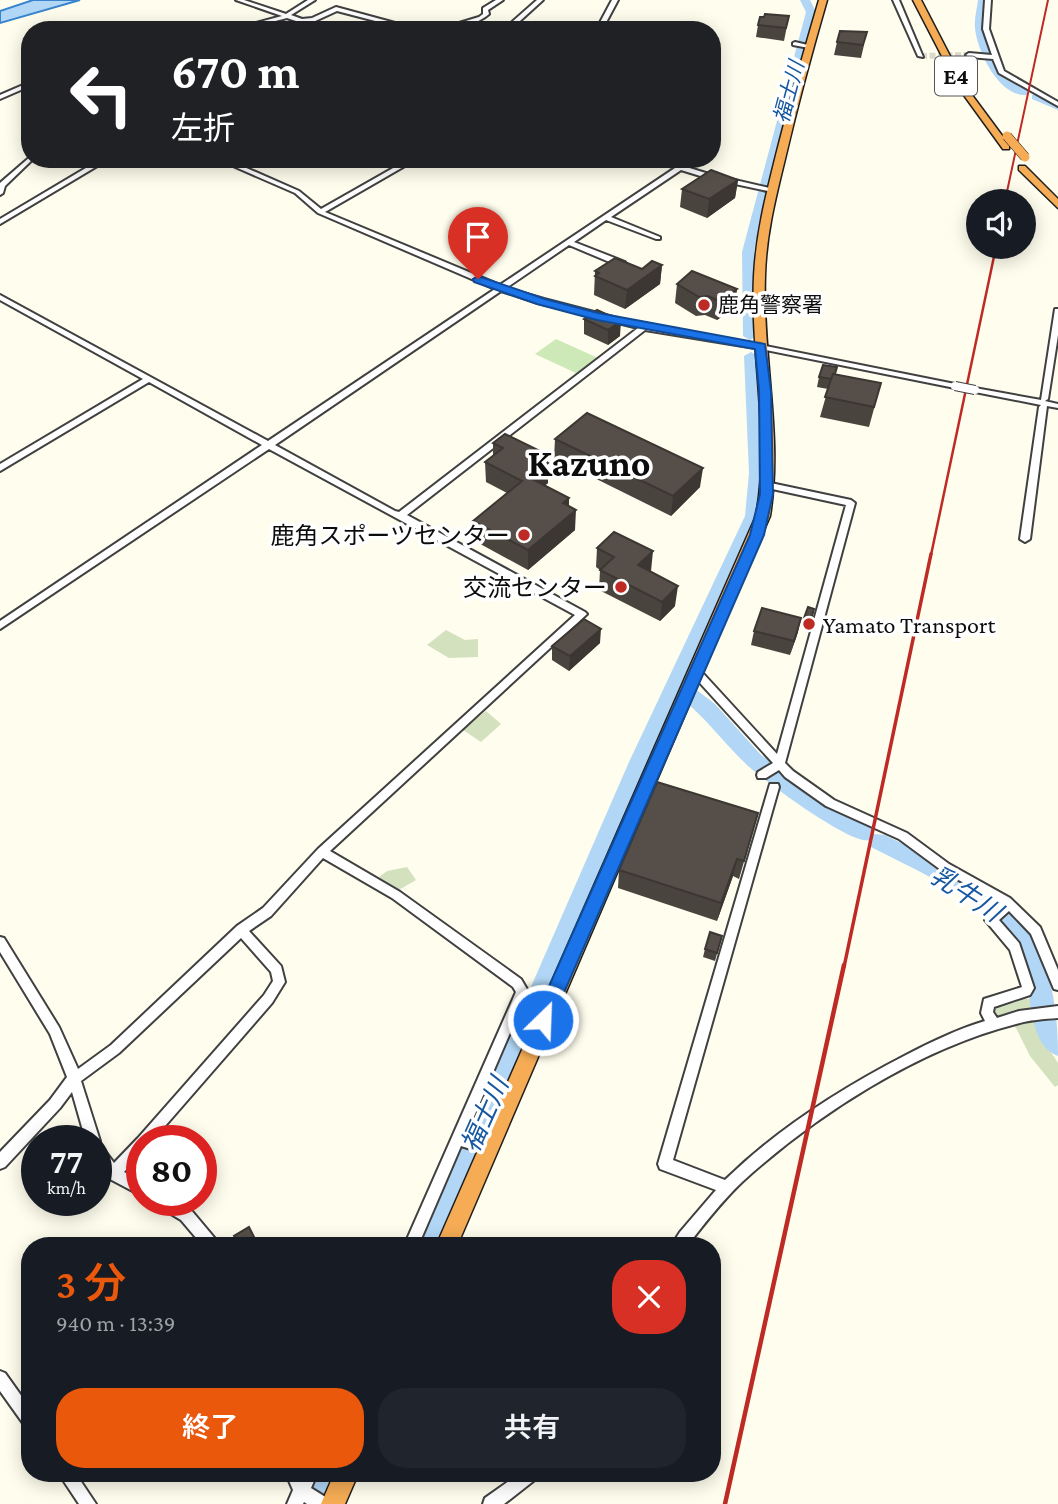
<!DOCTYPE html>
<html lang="ja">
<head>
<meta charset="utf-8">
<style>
  :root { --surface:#171b24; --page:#20242c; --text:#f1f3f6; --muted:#9ea1a6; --accent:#ea580c }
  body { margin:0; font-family:"Crimson Pro","Noto Sans JP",serif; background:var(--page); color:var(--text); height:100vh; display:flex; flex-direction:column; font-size:26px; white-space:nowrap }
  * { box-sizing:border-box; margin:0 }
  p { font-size:23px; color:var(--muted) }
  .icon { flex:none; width:38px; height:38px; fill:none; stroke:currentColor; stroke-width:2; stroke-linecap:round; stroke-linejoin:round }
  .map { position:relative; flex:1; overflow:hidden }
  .drawer { position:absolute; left:21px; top:1237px; width:700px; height:245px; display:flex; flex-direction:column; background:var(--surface); border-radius:28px; box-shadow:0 4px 18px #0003 }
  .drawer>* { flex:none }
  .guide { position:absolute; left:21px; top:21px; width:700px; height:147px; border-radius:28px; box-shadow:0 4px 18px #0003; background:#202124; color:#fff; overflow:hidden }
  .tools { position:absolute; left:966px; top:189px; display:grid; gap:14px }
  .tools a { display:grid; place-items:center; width:70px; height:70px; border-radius:50%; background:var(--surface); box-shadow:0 4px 18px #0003; font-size:35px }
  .speed { position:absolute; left:21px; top:1125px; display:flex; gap:14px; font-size:35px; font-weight:700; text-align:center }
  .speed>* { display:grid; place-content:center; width:91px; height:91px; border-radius:50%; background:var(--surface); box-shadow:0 4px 18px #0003; line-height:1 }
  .speed small { font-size:18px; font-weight:400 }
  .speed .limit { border:10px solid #d22; background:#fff; color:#111 }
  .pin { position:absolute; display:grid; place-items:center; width:60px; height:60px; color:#fff; margin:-72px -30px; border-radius:50% 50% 50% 0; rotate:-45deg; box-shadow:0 0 7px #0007 }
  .pin .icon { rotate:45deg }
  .me { position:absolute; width:77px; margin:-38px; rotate:24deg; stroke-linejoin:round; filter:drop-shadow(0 0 5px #0008) }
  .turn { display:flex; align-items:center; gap:24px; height:147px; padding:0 35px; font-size:32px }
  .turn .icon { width:91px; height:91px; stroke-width:2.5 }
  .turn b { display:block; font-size:49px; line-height:60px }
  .round { display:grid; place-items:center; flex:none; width:74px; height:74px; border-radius:28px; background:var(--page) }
  .head { display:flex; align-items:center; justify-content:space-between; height:119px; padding:0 35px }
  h1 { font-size:42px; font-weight:600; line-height:52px; color:var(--accent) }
  .cta { display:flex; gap:14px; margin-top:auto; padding:14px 35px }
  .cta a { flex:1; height:80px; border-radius:28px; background:var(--accent); color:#fff; font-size:28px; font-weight:600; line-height:80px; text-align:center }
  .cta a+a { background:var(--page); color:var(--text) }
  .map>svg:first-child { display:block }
  .green { fill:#cde9b7 }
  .cemetery { fill:#d3e1bf }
  .water { fill:#b2d7f6; stroke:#3885ce; stroke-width:2 }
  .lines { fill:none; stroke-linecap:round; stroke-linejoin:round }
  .river { fill:#b2d7f6; fill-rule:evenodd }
  .minor-tunnel { stroke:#dbd9cb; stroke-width:6; stroke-dasharray:6 2.5; stroke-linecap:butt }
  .minor-casing { stroke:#404040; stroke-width:4 }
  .highway-casing { stroke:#1e1e1e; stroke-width:3 }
  .minor { fill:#fff; fill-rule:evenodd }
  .highway { fill:#f5ac55; fill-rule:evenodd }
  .rail-far3 { stroke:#be2a24; stroke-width:2 }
  .rail-far2 { stroke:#be2a24; stroke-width:2.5 }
  .rail-far1 { stroke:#be2a24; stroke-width:3.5 }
  .rail { stroke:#be2a24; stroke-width:4.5 }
  .minor-bridge-casing { stroke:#404040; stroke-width:10; stroke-linecap:butt }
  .highway-bridge-casing { stroke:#1e1e1e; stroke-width:10; stroke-linecap:butt }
  .minor-bridge { stroke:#fff; stroke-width:8 }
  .highway-bridge { stroke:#f5ac55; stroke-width:9 }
  .wall { fill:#4a443f }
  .shaded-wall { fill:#3c3733 }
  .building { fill:#564f49; stroke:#3c3733; stroke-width:2 }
  .route { fill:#1a73e8; stroke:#114b97; stroke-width:2 }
  .poi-dot { fill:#be2a24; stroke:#fff; stroke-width:2.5 }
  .labels { text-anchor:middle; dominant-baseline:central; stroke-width:7; stroke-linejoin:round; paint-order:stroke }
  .far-water-label { font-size:21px; font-style:italic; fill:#1557a0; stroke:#fff }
  .far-poi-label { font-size:21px; fill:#0d0d0d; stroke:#fff; text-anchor:start }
  .shield { fill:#fff; stroke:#565656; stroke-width:2 }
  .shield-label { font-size:23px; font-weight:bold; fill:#0d0d0d }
  .poi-label { font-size:24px; fill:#0d0d0d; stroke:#fff; text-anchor:end }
  .water-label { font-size:26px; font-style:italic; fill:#1557a0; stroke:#fff }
  .town-label { font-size:38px; font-weight:bold; fill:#0d0d0d; stroke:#fff }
</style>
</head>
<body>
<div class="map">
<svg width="1058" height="1504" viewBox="0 0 1058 1504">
  <rect width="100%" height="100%" fill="#fffded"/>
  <path class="green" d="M556 339 598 358 578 374 535 354Z"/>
  <path class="cemetery" d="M446 630 465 640 478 639V657L449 658 427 645Z
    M486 711 501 724 481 742 463 730Z
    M407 867 416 880 397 891 379 877 387 871Z
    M1009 999H1032L1033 1009 994 1020 988 1012 994 1005Z
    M1035 1016 1040 1035 1058 1063V1085L1055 1087 1030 1056 1013 1022Z"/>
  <path class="water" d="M33 0H80L0 23V11Z"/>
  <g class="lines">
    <path class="river" d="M800 0H810L816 12 768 189 754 252 757 336 750 340 743 336 742 252 806 12Z
      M978 0H988C984 43 990 67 1028 91V95C999 98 977 51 975 28 974 19 977 9 978 0Z
      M1036 94 1058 103V110L1032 99V95Z
      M751 352 758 356 765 473 761 516 685 681 715 704 761 755 829 804 871 827 874 834 885 835C997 892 1058 916 1058 1056 1022 1042 1036 980 1017 951 985 899 923 874 871 847L868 840C850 844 763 780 747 765 723 742 705 717 679 696L439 1246H413L493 1074 629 762 745 516 749 473 744 356Z
      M304 1474H332L320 1504H292Z"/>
    <path class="minor-tunnel" d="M921 56 969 55"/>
    <g class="minor-casing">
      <path id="minor" d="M236 0H244L286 14 308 0H315L291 15 302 19 312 18 336 7 421 30H410L337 11 313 22 302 23 287 18 241 30H230L282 16Z
        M496 0H503L488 10 489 14C477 25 452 30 436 30L479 17 483 14V8Z
        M537 0H543L510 30H503Z
        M612 0H618L602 30H596Z
        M893 0H899L923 57 918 56Z
        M985 0H991L989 29 1004 71 1058 102V106L999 73 993 59 969 57 966 55 969 53 992 55 983 29Z
        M795 42 812 46 809 48 793 45V43Z
        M30 82V86L0 99V95Z
        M30 157 32 160 5 186 3 193 0 195V183Z
        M101 159H109L0 224V219Z
        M217 159H226L299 191 321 209 409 159H417L325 212 500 285 675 168 650 159H660L709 174 774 189V191L772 192 707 178 681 170 611 217 660 237V239H656L606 220 574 242 625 262V266H619L569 245 506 288 544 299 644 325 761 345 955 384 959 386 955 388 761 349 645 330 407 515 585 612 587 614 330 851 400 892 521 979 528 991 466 1135 492 1143 494 1148 492 1153 487 1154 461 1146 418 1246H404L516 992 513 987 392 898 323 858 271 916 249 931 281 966 285 982 272 1003 152 1141H142V1153L124 1172 142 1181V1196L108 1178 96 1162V1141H86L72 1092 60 1108 5 1167 0 1169V1152L50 1100 67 1077 50 1034 0 952V937L4 938 59 1027 78 1069 111 1045 237 926 263 908 318 849 575 615 269 449 0 629V621L262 445 149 382 0 471V464L143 379 0 300V295L268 441 495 289 318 213 295 193ZM501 291 538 303 638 328 399 512 395 511 275 445ZM241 938 271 972 273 981 264 995 138 1138 114 1163 101 1146 98 1145 100 1141 81 1081 119 1053Z
        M1055 309H1058V335L1048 399 1045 401 1058 404V408L1047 406 1030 539 1025 542 1020 539 1039 407 1041 405 975 392 971 390 975 388 1041 400Z
        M766 482 851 500 855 503 785 763 793 771 834 800 907 833 949 864 1010 898 1040 927 1058 970V990L1054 989 1031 934 1009 911 999 920 1019 943 1034 988 1030 995 994 1007 993 1012 997 1018 1019 1011 1058 1006V1018C1044 1019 1029 1020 1016 1024 918 1049 817 1114 742 1182 722 1201 704 1224 687 1246H671L680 1232 716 1190 660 1169 658 1164 770 784H778L779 787 673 1160 725 1180C777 1129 842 1088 906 1055 931 1042 958 1029 985 1021L981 1013 984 999 1022 987 1010 950 985 920 1001 904 941 870 899 839 826 806 785 777 779 770 766 778H758L757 775 758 772 773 763 690 672 691 669H699L777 754 846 505 763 487 762 485Z
        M154 1200H175L191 1210 217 1241 219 1246H203L181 1220 156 1205Z
        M0 1371 5 1373 30 1408V1428L25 1426 0 1391Z
        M59 1474H76L96 1504H79Z
        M286 1474H317L311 1488 327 1498 329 1504H307L304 1502 303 1504H287L293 1490Z
        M519 1474H539L536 1479 504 1504H483L485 1498Z"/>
    </g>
    <g class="highway-casing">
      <path id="highway" d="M819 0H827C812 52 798 103 786 155 776 196 766 234 765 276 762 356 783 436 770 516L457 1246H436L756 516C771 436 750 356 754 276 756 234 766 195 776 155 789 103 804 51 819 0Z
        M913 0H921L966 87 1009 145V149H1003L958 87Z
        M1019 166H1025L1058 199V208L1019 170Z
        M334 1474H358L345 1504H321Z"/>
    </g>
    <use href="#minor" class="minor"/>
    <use href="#highway" class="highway"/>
    <path class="rail-far3" d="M1005 201 1048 0"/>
    <path class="rail-far2" d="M931 555 996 247"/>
    <path class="rail-far1" d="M844 967 931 554"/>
    <path class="rail" d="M725 1504 844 965"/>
    <g class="minor-bridge-casing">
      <path id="minor-bridge" d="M955 386 975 390"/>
    </g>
    <g class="highway-bridge-casing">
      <path id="highway-bridge" d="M1007 136 1025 157"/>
    </g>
    <use href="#minor-bridge" class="minor-bridge"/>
    <use href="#highway-bridge" class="highway-bridge"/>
  </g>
  <path class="wall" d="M789 16 784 41 756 37 758 25Z
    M837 42 864 45 861 58 834 55Z
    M738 180 735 198 707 218 680 207 682 189Z
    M662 265 660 284 625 309 594 295 595 271 642 269Z
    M677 284 737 289 734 308 717 320 705 315 696 316 675 303Z
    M584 319 620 336 608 345 584 334Z
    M836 374 881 383 869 427 820 417 828 389 817 387 819 377Z
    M555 439 700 487 671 516 554 458Z
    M493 443 548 455V483L544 486 569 498V507L575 530 528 570 473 540V521L507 493 486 482 485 462 493 456Z
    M597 548 651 571H650L675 606 660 621 599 590 600 570 596 567Z
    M814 609 809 629 802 628 804 618Z
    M754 631 798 632 790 655 751 645Z
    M600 643 569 671 552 660V646Z
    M758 813 739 879 733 876 717 921 618 888 619 870Z
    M722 936 715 961 703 957 705 949Z"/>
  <path class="shaded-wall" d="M738 180 735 198 707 218 709 199Z
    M662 265 660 284 625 309 627 290Z
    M737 289 734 308 717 320 719 301Z
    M621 321 620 336 608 345V330Z
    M548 455V483L530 498V478L542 460Z
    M703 468 700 487 671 516 673 496Z
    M569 498 568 516 576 510 575 530 528 570V550L563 503Z
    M653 551 651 571 637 584 638 565Z
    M678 586 675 606 660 621 662 602Z
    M801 618 798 632 790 655 794 641Z
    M601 629 600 643 569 671 570 656Z
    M737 859 733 876 717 921 721 903Z"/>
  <path class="building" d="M765 14 789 16 786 28 758 25 760 17H764Z
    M840 31 867 32 863 45 837 42Z
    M711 170 738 180 709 199 682 189Z
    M615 258 642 269 652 261 662 265 627 290 595 276 599 273 595 271Z
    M692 271 737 289 719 301 708 296 699 297 677 284Z
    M597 310 621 321 608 330 584 319Z
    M823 365 837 367 835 374H833L831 379 819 377Z
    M833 374 881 383 874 407 825 397Z
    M587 413 703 468 673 496 555 439Z
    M505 434 548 455 542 460 548 463 530 478 569 498 563 503 576 510 528 550 473 521 522 481 485 462 503 448 493 443Z
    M614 532 653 551 638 565 678 586 662 602 600 570 614 557 597 548Z
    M808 607 814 609 811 620 804 618Z
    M762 608 801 618 794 641 754 631Z
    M584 619 601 629 570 656 552 646Z
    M657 782 758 813 744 861 737 859 721 903 619 870Z
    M710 932 722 936 717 953 705 949Z
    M249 1227 257 1243 252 1246H239L234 1236Z"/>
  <path class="route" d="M478 276 545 299 598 313 765 344 771 391 773 494 764 535 552 1020 550 1026 543 1028 536 1026 534 1020 750 535 760 494 759 391 755 349 597 320 537 304 474 282 473 279Z"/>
  <g class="poi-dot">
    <circle cx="704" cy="305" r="7"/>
    <circle cx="524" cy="535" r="7"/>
    <circle cx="621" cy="587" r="7"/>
    <circle cx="809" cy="624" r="7"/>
  </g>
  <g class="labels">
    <g class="far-water-label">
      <text transform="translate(789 92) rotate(-75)">福士川</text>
    </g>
    <g class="far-poi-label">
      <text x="718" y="305">鹿角警察署</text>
    </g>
    <rect class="shield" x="935" y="56.5" width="42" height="39" rx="5"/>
    <g class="shield-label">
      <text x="956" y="76">E4</text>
    </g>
    <g class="poi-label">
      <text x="510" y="535">鹿角スポーツセンター</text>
      <text x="607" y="587">交流センター</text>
      <text x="823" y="624" text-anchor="start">Yamato Transport</text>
    </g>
    <g class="water-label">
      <text transform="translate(966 894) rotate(33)">乳牛川</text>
      <text transform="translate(485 1115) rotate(-66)">福士川</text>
    </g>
    <g class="town-label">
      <text x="589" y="463">Kazuno</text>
    </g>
  </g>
</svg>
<div class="tools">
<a><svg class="icon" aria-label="sound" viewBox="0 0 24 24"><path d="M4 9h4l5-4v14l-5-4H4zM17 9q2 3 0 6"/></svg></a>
</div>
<div class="speed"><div>77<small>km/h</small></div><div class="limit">80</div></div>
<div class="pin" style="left:478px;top:279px;background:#d93025"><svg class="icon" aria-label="arrive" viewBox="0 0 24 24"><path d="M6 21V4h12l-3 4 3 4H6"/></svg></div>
<svg class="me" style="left:543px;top:1020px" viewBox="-20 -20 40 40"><circle r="17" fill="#1a73e8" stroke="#fff" stroke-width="3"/><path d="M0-11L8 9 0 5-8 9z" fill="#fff"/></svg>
<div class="guide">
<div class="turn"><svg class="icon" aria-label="left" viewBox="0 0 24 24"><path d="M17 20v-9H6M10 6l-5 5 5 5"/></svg><div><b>670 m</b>左折</div></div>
</div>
<section class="drawer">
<div class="head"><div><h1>3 分</h1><p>940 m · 13:39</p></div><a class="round" style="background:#d93025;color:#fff"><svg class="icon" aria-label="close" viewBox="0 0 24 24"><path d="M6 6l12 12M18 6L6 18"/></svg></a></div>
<div class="cta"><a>終了</a><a>共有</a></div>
</section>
</div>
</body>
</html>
